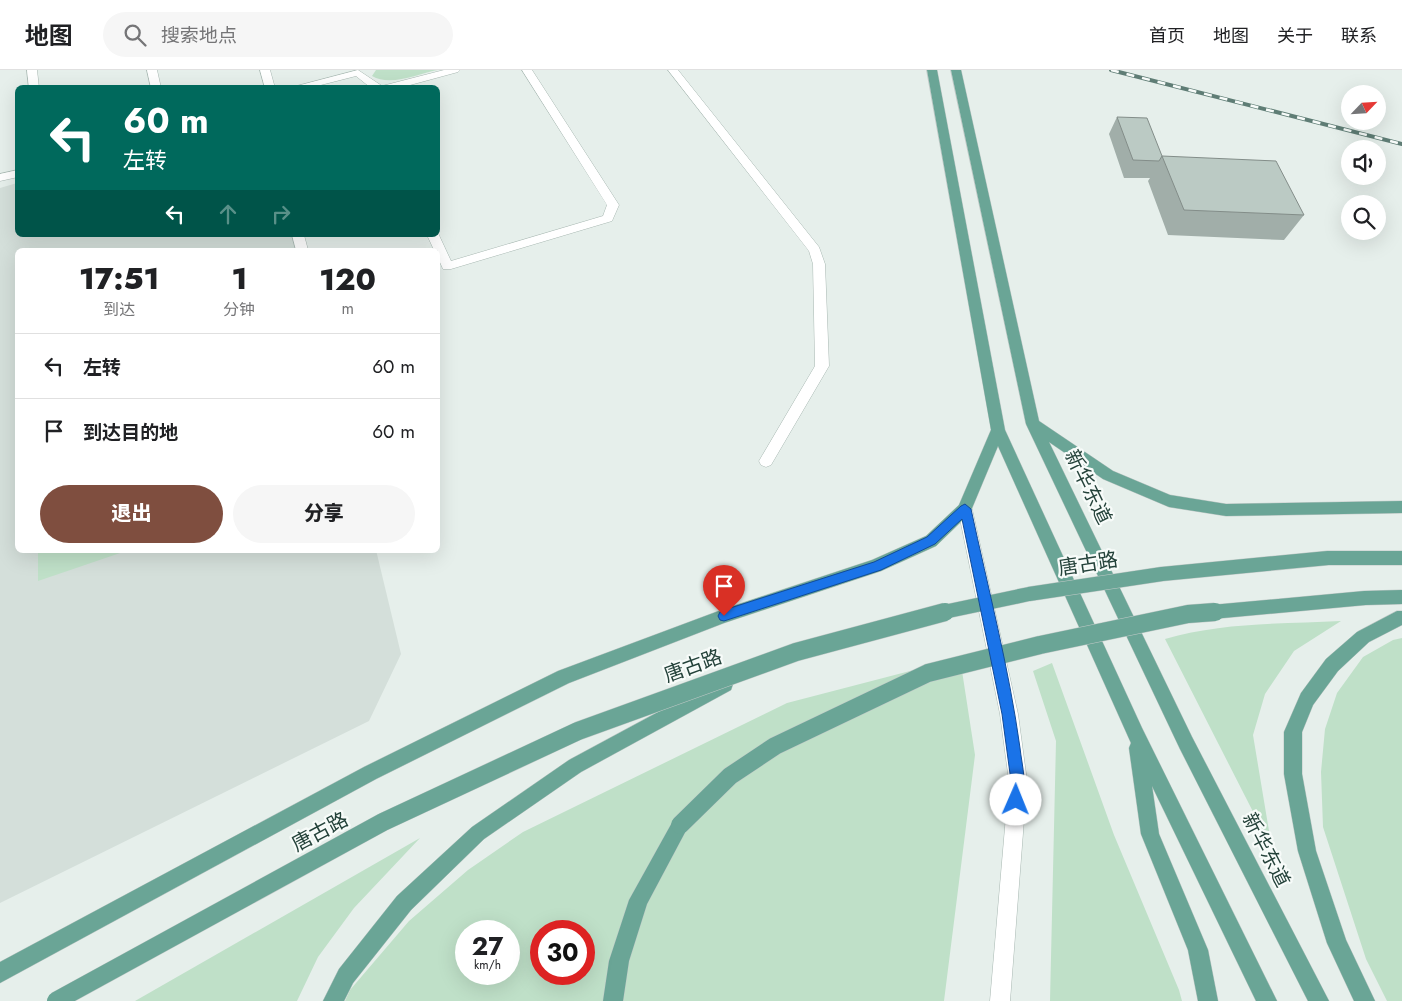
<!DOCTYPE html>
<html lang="zh">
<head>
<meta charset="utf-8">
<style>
  :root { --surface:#fff; --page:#f6f6f6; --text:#202124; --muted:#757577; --line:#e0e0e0; --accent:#7f4e3f }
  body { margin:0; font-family:Jost,"Noto Sans SC",sans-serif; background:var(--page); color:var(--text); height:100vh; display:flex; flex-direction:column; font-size:19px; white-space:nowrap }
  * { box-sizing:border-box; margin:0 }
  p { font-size:16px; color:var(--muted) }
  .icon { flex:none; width:28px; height:28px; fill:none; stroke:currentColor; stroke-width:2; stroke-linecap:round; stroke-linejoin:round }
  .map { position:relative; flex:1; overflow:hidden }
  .sheet { position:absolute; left:15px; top:178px; width:425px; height:305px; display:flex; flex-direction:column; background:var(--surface); border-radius:8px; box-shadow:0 5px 20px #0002 }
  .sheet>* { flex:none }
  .hud { position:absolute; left:15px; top:15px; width:425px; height:152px; border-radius:8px; box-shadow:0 5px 20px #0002; background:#00695c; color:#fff; overflow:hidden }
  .needle { width:32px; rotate:65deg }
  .fabs { position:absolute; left:1341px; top:15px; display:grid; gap:10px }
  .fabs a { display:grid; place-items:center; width:45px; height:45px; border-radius:50%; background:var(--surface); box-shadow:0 5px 20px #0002; font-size:25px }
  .speed { position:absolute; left:455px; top:850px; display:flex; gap:10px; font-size:25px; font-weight:700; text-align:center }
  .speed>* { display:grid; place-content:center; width:65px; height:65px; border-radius:50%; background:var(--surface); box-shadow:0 5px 20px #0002; line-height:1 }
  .speed small { font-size:12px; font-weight:400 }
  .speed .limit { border:8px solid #d22; background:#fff; color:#111 }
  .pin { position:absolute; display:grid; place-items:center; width:42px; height:42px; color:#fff; margin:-51px -21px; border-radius:50% 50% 50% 0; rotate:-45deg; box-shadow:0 0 5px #0007 }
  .pin .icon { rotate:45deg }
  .me { position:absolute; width:55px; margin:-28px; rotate:1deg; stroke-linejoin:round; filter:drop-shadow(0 0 4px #0008) }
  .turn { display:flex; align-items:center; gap:18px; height:105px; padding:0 25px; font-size:22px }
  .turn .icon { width:65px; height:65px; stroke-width:2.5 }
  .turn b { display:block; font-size:35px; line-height:42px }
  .lanes { display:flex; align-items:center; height:48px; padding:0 25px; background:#0003; justify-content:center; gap:25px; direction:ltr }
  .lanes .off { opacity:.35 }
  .eta { display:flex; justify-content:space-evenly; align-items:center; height:85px; text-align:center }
  .eta b { font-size:30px; font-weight:800; line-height:35px }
  .action { display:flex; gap:10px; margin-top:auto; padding:10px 25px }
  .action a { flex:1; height:58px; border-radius:30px; background:var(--accent); color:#fff; font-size:20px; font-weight:800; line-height:58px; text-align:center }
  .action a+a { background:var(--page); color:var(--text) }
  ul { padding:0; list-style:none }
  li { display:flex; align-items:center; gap:15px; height:65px; padding:0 25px; border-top:1px solid var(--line) }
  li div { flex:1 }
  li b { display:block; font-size:19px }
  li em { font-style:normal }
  header { display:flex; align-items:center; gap:30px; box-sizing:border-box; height:70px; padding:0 25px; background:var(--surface); border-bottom:1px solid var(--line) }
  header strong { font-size:24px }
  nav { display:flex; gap:28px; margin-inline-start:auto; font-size:18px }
  .search { width:350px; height:45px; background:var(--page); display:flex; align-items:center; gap:12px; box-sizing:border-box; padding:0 18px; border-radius:28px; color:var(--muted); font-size:19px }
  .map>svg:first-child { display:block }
  .built { fill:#d4dfda }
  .green { fill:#bfe0c8; fill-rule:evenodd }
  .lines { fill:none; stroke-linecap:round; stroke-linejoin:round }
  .minor-casing { stroke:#a8b8b2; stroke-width:1 }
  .major-casing { stroke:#c2cac8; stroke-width:1 }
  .minor { fill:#fff; fill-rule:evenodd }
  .major { fill:#6aa596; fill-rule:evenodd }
  .rail-casing { stroke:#5f7d75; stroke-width:4 }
  .rail { stroke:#f7fbf9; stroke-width:2.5; stroke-dasharray:8; stroke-linecap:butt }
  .major-bridge-far1-casing { stroke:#c2cac8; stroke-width:15; stroke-linecap:butt }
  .major-bridge-casing { stroke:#c2cac8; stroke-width:19; stroke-linecap:butt }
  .major-bridge-far1 { stroke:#6aa596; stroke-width:14 }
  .major-bridge { stroke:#6aa596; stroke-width:18 }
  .wall { fill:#a1aea9 }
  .building { fill:#bbcac4; stroke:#838d89 }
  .route { fill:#1a73e8; stroke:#114b97 }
  .labels { text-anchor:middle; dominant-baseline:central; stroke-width:4.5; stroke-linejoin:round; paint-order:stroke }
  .street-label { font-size:20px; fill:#24423a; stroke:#f7fbf9 }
</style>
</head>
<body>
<header>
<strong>地图</strong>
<div class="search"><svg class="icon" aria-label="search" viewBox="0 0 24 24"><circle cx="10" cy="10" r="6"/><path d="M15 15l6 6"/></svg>搜索地点</div>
<nav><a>首页</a><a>地图</a><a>关于</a><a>联系</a></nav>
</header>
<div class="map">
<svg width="1402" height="931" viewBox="0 0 1402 931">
  <rect width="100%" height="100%" fill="#e6efeb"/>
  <path class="built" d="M17 113 18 165H295L299 180H18V480H376L401 584 369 651 0 833V118Z"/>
  <path class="green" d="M376 0H437C418 4 390 17 372 6Z
    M38 480H129L38 511Z
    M1341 551 1294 581 1265 624 1253 665 1272 779 1165 569C1222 552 1283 554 1341 551Z
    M1402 568V931H1387L1366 889 1323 757 1321 702 1325 659 1337 623 1363 587 1393 570Z
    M960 588 975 685 944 931H345L350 920 409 851 468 800 523 762 787 633ZM466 861H509V904H466ZM541 861H584V904H541Z
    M1052 593 1114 765 1179 920 1182 931H1050L1056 671 1033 601Z
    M420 768 354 838 318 887 297 931H135Z"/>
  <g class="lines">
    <g class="minor-casing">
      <path id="minor" d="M27 0H37L39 18H29Z
        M147 0H157L161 18H151Z
        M260 0H270L275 18H265Z
        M358 0 382 16 444 0H460L458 2 399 18H371L356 6 309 18H289Z
        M522 0H532L619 135 612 151 451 199H443L438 188V180H434L427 165H438V163L451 191 603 146 607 135Z
        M668 0H678L819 177 825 194 829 296 771 395 766 397 761 395 759 391 815 296 813 194 809 181Z
        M18 100V107L0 111V104Z
        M292 165H304L308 180H296Z
        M965 433 970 435 972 439 1018 644 1027 711 1010 931H990L1009 711 1000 644 958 439 960 435Z"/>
    </g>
    <g class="major-casing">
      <path id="major" d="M927 0H937L1005 360 1142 658 1277 931H1256L1152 716 1159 764 1208 880 1218 931H1198L1188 880 1141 764 1129 678 1131 673 998 376 970 443 936 476 881 501 724 553 569 613 376 709 0 913V892L364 697 558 601 724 539 872 490 926 466 959 435 991 360Z
        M951 0H961L1039 351 1113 401 1170 425 1226 434 1402 431V443L1226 446 1169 437 1103 409 1049 372 1192 667 1329 931H1308L1180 679 1026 354Z
        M1397 541H1402V555L1369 572 1338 601 1313 635 1302 662V704L1316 781 1346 870 1375 931H1354L1327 873 1298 781 1284 704V662L1301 623 1326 589 1357 562Z
        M725 606 731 608 733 614 731 620 581 702 484 769 411 840 353 913 344 931H323L339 899 397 826 472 757 569 690Z
        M680 746 686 749 689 755 647 834 629 891 623 931H603L609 891 629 830 674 749Z"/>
    </g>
    <use href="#minor" class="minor"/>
    <use href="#major" class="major"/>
    <g class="rail-casing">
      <path id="rail" d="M1111 0 1402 74"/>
    </g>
    <use href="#rail" class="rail"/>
    <g class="major-bridge-far1-casing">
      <path id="major-bridge-far1" d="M939 543 1029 524 1162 504 1328 488H1402
        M1201 543 1365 528 1402 527"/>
    </g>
    <g class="major-bridge-casing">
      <path id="major-bridge" d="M680 755 730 706 775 676 928 603 1040 575 1188 544 1215 542
        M56 931 383 752 578 661 796 582 945 542"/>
    </g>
    <use href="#major-bridge-far1" class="major-bridge-far1"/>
    <use href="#major-bridge" class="major-bridge"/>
  </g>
  <path class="wall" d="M1117 47 1162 86 1304 145 1284 170 1168 165 1148 111 1150 108H1124L1109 64Z"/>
  <path class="building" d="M1117 47 1147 48 1162 86 1159 91 1133 90Z
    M1162 86 1276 91 1304 145 1184 140Z"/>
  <path class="route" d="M965 434 971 439C988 518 1009 598 1020 678 1022 696 1028 717 1021 734L1016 736 1011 734 1009 730 1011 711 1002 644 962 449 935 474 881 500 724 551 720 550 718 546 720 542 724 540 874 492 927 467 961 436Z"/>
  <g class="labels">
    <g class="street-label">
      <text transform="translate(1088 417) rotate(64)">新华东道</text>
      <text transform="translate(1088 494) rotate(-9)">唐古路</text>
      <text transform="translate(693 596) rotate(-20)">唐古路</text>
      <text transform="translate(320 762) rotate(-28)">唐古路</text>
      <text transform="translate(1266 780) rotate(63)">新华东道</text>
    </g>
  </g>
</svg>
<div class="fabs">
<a><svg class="needle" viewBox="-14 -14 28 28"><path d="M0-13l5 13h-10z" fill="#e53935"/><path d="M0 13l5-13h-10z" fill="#757577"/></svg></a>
<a><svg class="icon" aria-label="sound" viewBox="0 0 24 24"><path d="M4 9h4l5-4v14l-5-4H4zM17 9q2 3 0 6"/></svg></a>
<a><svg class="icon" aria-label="search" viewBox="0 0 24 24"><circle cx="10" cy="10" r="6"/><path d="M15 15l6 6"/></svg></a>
</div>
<div class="speed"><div>27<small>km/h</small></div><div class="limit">30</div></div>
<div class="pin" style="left:724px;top:546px;background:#d93025"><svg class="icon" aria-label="arrive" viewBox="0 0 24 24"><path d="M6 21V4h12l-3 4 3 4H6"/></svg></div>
<svg class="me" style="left:1016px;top:730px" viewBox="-20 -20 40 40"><circle r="19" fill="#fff"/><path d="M0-13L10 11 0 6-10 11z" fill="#1a73e8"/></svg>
<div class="hud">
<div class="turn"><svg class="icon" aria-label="left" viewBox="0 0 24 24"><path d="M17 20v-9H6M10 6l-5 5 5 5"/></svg><div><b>60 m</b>左转</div></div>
<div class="lanes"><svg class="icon" aria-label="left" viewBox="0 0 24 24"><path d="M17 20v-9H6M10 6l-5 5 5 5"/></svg><svg class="icon off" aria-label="ahead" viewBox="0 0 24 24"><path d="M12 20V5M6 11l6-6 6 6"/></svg><svg class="icon off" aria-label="right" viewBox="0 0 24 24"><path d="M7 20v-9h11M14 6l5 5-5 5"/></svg></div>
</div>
<section class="sheet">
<div class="eta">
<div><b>17:51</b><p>到达</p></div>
<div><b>1</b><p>分钟</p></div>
<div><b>120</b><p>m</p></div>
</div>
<ul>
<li><svg class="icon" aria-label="left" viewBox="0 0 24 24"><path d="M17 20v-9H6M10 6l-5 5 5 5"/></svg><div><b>左转</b></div><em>60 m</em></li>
<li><svg class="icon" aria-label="arrive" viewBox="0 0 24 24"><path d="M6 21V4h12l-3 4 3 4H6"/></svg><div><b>到达目的地</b></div><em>60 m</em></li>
</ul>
<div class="action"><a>退出</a><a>分享</a></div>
</section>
</div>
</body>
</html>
